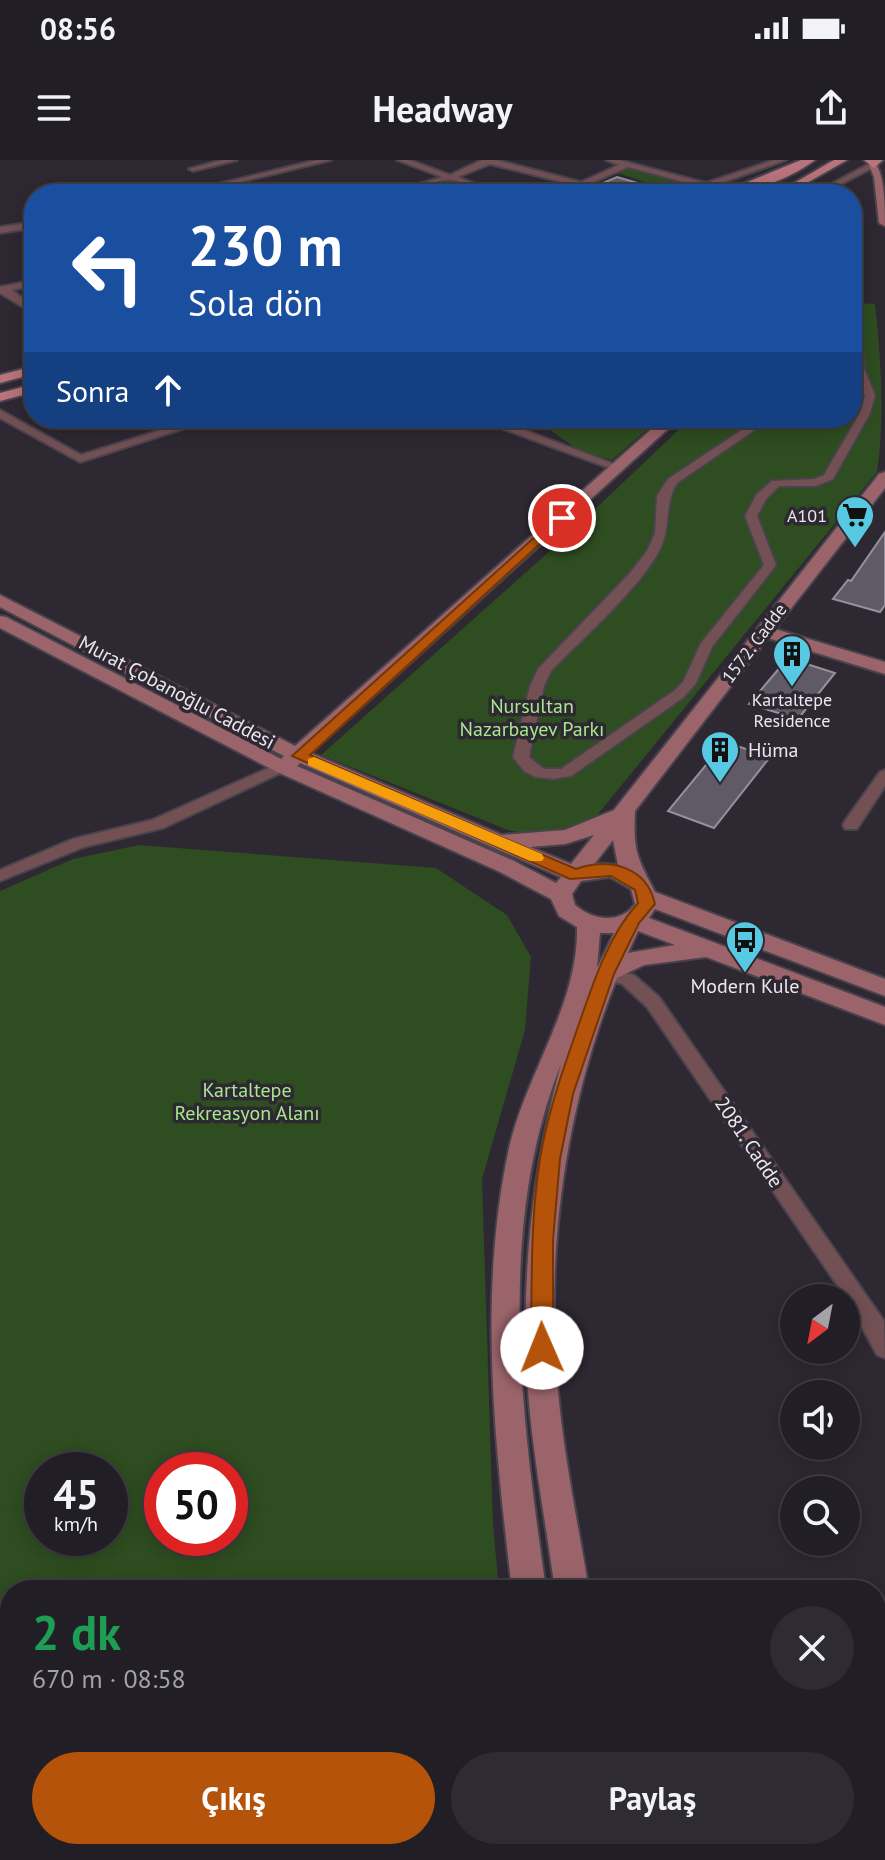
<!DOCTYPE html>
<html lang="tr">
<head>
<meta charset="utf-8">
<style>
  :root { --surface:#221e26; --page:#2e2b32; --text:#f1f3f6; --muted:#a2a2a7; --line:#3f3c43; --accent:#b45309 }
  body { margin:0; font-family:"PT Sans",sans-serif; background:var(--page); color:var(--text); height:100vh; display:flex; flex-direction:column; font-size:30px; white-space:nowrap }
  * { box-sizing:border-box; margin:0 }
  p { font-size:26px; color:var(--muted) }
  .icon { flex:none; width:44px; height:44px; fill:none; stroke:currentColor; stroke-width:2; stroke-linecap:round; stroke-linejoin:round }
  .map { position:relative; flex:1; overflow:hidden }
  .side { position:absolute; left:0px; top:1420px; width:886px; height:280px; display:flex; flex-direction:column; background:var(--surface); border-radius:32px 32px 0 0; box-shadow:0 4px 20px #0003,0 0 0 2px var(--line) }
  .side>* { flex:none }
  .guide { position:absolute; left:24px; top:24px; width:838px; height:244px; border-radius:32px; box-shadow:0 4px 20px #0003,0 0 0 2px var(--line); background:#1a4fa0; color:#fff; overflow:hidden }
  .needle { width:52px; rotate:212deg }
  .tools { position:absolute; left:780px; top:1124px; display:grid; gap:16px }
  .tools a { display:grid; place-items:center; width:80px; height:80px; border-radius:50%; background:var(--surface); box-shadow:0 4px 20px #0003,0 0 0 2px var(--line); font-size:40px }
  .speed { position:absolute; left:24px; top:1292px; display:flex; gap:16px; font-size:40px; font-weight:700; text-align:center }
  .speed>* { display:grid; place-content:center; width:104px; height:104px; border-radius:50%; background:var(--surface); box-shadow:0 4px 20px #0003,0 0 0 2px var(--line); line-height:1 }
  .speed small { font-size:20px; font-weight:400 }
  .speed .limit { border:12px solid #d22; background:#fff; color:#111 }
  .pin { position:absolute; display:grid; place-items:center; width:68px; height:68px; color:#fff; margin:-34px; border:4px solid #fff; border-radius:50%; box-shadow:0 2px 8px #0007 }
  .me { position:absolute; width:88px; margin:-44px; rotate:359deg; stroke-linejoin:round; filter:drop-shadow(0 0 6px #0008) }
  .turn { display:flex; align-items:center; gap:28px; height:168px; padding:0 32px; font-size:36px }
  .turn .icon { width:104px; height:104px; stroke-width:2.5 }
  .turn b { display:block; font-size:56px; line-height:68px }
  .then { display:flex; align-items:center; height:76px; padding:0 32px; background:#0003; gap:16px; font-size:30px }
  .round { display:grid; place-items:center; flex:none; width:84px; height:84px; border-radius:42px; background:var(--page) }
  .headline { display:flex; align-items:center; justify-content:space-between; height:136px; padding:0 32px }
  h1 { font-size:48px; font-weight:800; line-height:60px; color:#1e9e55 }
  .primary-button { display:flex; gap:16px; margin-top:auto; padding:16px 32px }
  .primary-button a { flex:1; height:92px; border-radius:48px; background:var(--accent); color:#fff; font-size:32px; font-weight:800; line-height:92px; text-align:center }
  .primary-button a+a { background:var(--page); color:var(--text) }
  .status { display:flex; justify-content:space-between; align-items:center; height:56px; padding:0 40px; background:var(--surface); direction:ltr }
  .status svg { height:22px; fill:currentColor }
  header { display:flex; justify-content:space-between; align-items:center; height:104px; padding:0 32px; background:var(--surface); font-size:36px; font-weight:800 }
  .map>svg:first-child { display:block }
  .green { fill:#2e4d20; fill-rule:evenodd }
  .building { fill:#605a66; stroke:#96909c; stroke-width:2 }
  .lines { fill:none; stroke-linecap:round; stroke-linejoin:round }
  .street-casing { stroke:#48434c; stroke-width:4 }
  .secondary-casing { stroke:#48434c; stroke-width:4 }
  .primary-casing { stroke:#48434c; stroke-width:4 }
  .street { fill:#735054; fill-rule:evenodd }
  .secondary { fill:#9a646a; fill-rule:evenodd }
  .primary { fill:#b9737c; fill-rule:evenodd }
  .route { fill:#b45309; stroke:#753606; stroke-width:2 }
  .slow { fill:#f59e0b }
  .labels { text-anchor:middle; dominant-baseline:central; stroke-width:7; stroke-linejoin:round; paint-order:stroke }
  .far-poi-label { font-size:18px; fill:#ebe7ee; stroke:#2d2832; text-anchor:end }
  .far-street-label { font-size:18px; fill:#ebe7ee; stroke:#2d2832 }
  .street-label { font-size:20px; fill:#ebe7ee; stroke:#2d2832 }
  .park-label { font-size:20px; fill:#a8e78e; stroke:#2d2832 }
  .poi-label { font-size:20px; fill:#ebe7ee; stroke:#2d2832; text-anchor:start }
</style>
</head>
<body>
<div class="status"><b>08:56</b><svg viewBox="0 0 49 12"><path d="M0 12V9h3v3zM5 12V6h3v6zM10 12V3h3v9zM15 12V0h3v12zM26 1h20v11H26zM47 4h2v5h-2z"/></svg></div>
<header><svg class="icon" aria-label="menu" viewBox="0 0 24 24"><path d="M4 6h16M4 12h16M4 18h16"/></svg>Headway<svg class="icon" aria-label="share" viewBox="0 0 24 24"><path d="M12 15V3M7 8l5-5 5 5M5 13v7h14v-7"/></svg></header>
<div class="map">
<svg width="885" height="1700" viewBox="0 0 885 1700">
  <rect width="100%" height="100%" fill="#2d2832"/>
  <path class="green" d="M626 7 678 19 688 26 674 32 618 13Z
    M852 143 875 144C881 198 885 259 877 312L594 659C560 675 544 678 508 670L321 595 570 373 691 258H852Z
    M561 258H660L612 300 580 291 543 265Z
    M139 685 436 708 507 755 531 797 525 870 482 1019 493 1365 499 1430H10V1690H524L525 1700H0V731L73 699ZM42 1310H110V1378H42ZM162 1310H230V1378H162Z"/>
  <path class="building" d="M617 17 658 29 657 34H577Z
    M885 372V445L880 452 833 439 848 420 851 421Z
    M788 498 835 513 798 559 749 544Z
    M725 582 770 597 714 668 668 651Z"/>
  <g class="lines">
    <g class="street-casing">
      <path id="street" d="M222 0H237L193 11 189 9Z
        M317 0H331L191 34H176Z
        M397 0H409L450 15 482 0H496L581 22 619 5 606 0H619L706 23 774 0H786L691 34H679L698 26 628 7 567 34H556L574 25 490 4 458 17 501 34C483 34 468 22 451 20 434 19 408 34 387 34L442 17Z
        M871 3 878 5 822 34H812Z
        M34 62V68L0 73V67Z
        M34 120V126L12 130 34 146V154L0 133V127Z
        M852 156 860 162 864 209 875 235 870 253 833 319 816 326H779L766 339 757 356 776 405 712 487 696 523 684 537 571 616 553 619 535 617 524 611 513 597 530 526 538 509 630 413 647 391 655 373 657 336 668 319 760 258H772L677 323C664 344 671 367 660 389 643 425 581 480 551 511L544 526 529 597 544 609H561L674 531 683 522 701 483 764 405 745 356 757 334 772 321 814 319 824 315 860 253 865 235 854 209Z
        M0 250 81 295 200 258H216L80 302 0 258Z
        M487 259H495L622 307 612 309 487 263Z
        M282 602 287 604V610L163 668 84 687 0 721V710L73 679 152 660Z
        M885 610V626L857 669H845L843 665 845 661 880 612Z
        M597 806 634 815 659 837 884 1161 885 1198 877 1195 846 1138 647 847 622 824 591 816 588 812 591 808Z"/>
    </g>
    <g class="secondary-casing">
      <path id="secondary" d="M874 2C885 13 885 48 885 66L879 63 874 17 869 5Z
        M664 258H680L311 593 502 675 565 670 614 650 879 314 885 312V328L775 469 885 502V514L768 478 635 651C633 692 637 697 655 732L885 819V836L655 749 649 758 885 847V865L706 797 644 805 617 818C565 948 545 1091 558 1231 564 1298 578 1364 589 1430H555C546 1364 533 1297 528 1231 520 1122 532 1009 561 904 495 1070 522 1258 546 1430H512C495 1285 478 1137 508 993 524 916 579 845 577 767L559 756 551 739 498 711 275 611 0 468V456L6 457 281 599 284 596 0 447V435L295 586ZM300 603 561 717 556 723 514 701 297 606ZM594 675 571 704 530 687 565 684ZM613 680 618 705 595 703ZM610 717 631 729 635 744C620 765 592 760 575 745L572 734 581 721ZM638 771 675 785 628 793ZM600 773H614L597 808Z
        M543 1690H581L583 1700H545Z
        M590 1690H628L629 1700H591Z"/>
    </g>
    <g class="primary-casing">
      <path id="primary" d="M801 0H815C790 19 750 34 718 34Z
        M834 0H847L798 28 789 26Z
        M864 0H883L874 8Z
        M34 206V214L0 223V215Z
        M34 224V232L0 241V233Z"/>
    </g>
    <use href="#street" class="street"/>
    <use href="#secondary" class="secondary"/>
    <use href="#primary" class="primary"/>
  </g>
  <path class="route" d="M558 356 568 358 310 595 576 709C610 697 647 707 655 744L639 763 614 814 573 934 560 999 553 1080V1188L550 1195 542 1198 534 1195 531 1188C532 1125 530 1061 540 999 548 950 565 904 581 858 595 818 609 775 638 743L635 730 611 716 570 719 292 596Z"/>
  <path class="slow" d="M314 597 542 694 544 698 542 701H530L308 605V599Z"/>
  <defs>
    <g id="supermarket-pin" transform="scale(2)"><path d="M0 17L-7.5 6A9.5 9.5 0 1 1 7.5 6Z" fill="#58c9e3" stroke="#2d2832"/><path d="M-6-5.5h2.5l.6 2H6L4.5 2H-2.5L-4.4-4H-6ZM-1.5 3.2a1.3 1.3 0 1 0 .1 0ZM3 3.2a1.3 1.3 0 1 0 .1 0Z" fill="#111"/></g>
    <g id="building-pin" transform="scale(2)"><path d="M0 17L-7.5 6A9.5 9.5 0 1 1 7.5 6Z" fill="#58c9e3" stroke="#2d2832"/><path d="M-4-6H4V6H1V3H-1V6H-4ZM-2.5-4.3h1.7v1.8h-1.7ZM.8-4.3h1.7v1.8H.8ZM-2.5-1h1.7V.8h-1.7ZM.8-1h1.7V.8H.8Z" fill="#111"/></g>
    <g id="bus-pin" transform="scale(2)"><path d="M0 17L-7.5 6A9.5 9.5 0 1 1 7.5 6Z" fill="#58c9e3" stroke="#2d2832"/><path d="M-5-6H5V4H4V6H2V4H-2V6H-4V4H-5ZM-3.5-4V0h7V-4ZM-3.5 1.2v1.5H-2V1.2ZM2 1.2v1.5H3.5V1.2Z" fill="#111"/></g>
  </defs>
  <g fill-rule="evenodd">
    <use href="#supermarket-pin" x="855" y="355"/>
    <use href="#building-pin" x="792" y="494"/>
    <use href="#building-pin" x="720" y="590"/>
    <use href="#bus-pin" x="745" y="780"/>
  </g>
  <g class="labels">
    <g class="far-poi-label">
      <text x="827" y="355">A101</text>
      <text x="792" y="539" text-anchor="middle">Kartaltepe<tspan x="792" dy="21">Residence</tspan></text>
    </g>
    <g class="far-street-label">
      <text transform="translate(754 483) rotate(-53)">1572. Cadde</text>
    </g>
    <g class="street-label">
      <text transform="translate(177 532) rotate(28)">Murat Çobanoğlu Caddesi</text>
      <text transform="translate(749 982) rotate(56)">2081. Cadde</text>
    </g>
    <g class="park-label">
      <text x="532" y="546">Nursultan<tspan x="532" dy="23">Nazarbayev Parkı</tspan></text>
      <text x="247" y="930">Kartaltepe<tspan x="247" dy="23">Rekreasyon Alanı</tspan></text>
    </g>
    <g class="poi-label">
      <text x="748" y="590">Hüma</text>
      <text x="745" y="826" text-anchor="middle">Modern Kule</text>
    </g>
  </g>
</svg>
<div class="tools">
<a><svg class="needle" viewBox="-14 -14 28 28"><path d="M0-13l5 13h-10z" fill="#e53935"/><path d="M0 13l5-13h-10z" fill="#a2a2a7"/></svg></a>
<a><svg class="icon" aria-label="sound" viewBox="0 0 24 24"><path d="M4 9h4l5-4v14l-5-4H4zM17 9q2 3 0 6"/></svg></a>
<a><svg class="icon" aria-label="search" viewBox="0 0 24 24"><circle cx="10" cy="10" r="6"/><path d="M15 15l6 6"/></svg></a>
</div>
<div class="speed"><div>45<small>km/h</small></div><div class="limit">50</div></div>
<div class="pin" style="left:562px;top:358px;background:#d93025"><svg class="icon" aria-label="arrive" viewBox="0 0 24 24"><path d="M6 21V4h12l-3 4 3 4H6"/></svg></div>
<svg class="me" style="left:542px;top:1188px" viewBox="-20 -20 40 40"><circle r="19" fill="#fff"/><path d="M0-13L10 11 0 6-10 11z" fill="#b45309"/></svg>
<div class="guide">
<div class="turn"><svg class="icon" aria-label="left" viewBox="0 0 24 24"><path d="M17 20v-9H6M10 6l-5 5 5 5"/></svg><div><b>230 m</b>Sola dön</div></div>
<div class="then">Sonra<svg class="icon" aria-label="ahead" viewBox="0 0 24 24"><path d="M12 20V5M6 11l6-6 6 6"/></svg></div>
</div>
<section class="side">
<div class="headline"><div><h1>2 dk</h1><p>670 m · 08:58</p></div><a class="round"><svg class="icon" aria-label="close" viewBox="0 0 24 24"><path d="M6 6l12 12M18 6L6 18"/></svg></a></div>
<div class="primary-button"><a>Çıkış</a><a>Paylaş</a></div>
</section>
</div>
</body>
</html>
